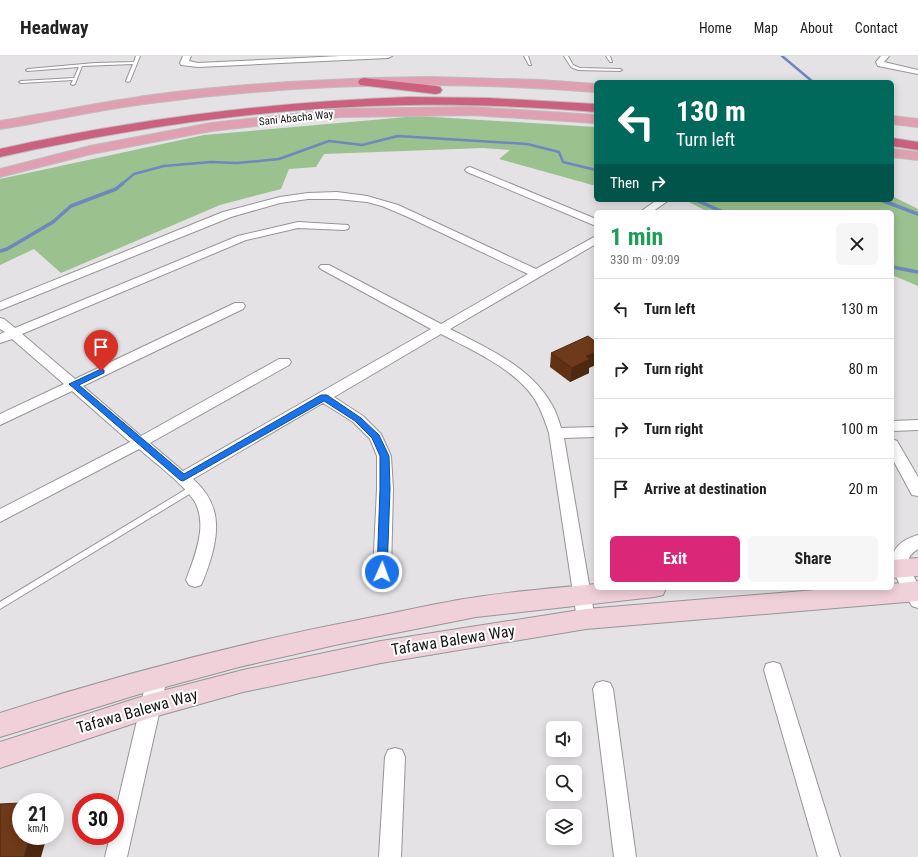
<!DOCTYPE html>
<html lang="en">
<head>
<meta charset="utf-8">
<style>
  :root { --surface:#fff; --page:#f6f6f6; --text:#222; --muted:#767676; --line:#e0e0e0; --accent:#db2777 }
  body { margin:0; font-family:"Roboto Condensed",sans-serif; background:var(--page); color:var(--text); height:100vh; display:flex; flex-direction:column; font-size:15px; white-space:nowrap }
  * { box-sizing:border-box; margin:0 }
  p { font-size:13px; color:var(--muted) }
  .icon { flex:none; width:22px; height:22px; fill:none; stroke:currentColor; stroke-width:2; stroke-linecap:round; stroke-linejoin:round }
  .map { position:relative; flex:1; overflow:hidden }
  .drawer { position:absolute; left:594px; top:154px; width:300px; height:380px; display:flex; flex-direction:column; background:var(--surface); border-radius:6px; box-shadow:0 2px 10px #0003 }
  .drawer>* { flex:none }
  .banner { position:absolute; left:594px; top:24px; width:300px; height:122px; border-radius:6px; box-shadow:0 2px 10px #0003; background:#00695c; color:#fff; overflow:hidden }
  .controls { position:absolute; left:546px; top:665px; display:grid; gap:8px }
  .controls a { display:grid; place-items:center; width:36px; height:36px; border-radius:6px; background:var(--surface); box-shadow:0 2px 10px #0003; font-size:20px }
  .speed { position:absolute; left:12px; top:737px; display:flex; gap:8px; font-size:20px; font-weight:700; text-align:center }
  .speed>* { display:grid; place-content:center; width:52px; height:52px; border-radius:50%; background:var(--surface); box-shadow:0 2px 10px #0003; line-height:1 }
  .speed small { font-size:10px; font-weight:400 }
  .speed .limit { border:6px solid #d22; background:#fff; color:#111 }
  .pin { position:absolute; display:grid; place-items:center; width:34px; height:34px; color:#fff; margin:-41px -17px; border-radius:50% 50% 50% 0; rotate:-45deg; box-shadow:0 0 4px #0007 }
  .pin .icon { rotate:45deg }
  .me { position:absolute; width:44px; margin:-22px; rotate:2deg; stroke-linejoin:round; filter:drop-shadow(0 0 3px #0008) }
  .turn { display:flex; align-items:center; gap:14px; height:84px; padding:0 16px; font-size:18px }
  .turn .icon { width:52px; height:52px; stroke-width:2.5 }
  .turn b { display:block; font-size:28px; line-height:34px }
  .then { display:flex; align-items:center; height:38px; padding:0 16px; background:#0003; gap:8px; font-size:15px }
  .round { display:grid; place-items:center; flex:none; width:42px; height:42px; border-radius:6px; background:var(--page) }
  .summary { display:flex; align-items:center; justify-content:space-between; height:68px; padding:0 16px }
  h1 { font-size:24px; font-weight:700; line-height:30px; color:#1e9e55 }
  .action { display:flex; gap:8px; margin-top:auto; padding:8px 16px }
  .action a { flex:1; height:46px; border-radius:6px; background:var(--accent); color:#fff; font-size:16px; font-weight:700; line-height:46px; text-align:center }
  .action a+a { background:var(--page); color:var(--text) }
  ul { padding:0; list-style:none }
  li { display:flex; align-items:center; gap:12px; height:60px; padding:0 16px; border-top:1px solid var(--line) }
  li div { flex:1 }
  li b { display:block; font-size:15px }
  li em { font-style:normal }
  header { display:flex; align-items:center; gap:24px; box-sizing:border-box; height:56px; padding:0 20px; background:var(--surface); border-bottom:1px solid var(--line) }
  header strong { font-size:19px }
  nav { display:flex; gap:22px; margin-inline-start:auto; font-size:14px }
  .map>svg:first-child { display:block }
  .green { fill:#9bc18e }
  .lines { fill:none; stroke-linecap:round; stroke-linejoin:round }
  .stream-far1 { stroke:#6d88be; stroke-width:2.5 }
  .stream { stroke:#6d88be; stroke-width:3.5 }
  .service-casing { stroke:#979497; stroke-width:2 }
  .minor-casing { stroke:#979497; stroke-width:2 }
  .secondary-casing { stroke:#979497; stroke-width:2 }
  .primary-casing { stroke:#bdbdbe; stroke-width:2 }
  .motorway-casing { stroke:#bdbdbe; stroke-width:2 }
  .service { fill:#fff; fill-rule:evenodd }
  .minor { fill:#fff; fill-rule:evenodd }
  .secondary { fill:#f0d0d9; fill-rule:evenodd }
  .primary { fill:#e0a0b2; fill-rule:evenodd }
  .motorway { fill:#cc617f; fill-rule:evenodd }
  .wall { fill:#5f3216 }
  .shaded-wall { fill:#4e2912 }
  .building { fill:#6f3a19; stroke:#4e2912 }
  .route { fill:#1a73e8; stroke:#114b97 }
  .labels { text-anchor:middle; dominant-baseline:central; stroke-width:4; stroke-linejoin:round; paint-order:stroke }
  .far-street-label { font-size:11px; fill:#151516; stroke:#fff }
  .near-street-label { font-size:16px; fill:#151516; stroke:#fff }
</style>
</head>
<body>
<header>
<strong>Headway</strong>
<nav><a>Home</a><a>Map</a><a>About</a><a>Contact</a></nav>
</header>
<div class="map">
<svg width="918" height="801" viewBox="0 0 918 801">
  <rect width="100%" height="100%" fill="#e5e2e5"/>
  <path class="green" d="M418 60 596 71V130L499 103 510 94 483 92 324 98 316 111 289 113 281 133 220 149 61 217 34 193 0 209V123L204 79Z
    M892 140 918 153V230L892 219V156H708L685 144H892Z"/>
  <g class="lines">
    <path class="stream-far1" d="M782 0 813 26
      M122 128 134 118 164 110 211 106 237 107 279 103 329 85 362 89 398 80 527 88 559 96 563 106 596 114"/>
    <path class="stream" d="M696 144 723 156
      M881 144 918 158
      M0 195 7 193 53 166 71 150 116 133 123 127
      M892 211 918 216"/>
    <g class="service-casing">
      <path id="service" d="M136 0H140L130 25 128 26 126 25 133 8 82 10 75 28 73 29 71 28 73 24 21 27 19 26 21 25 74 22 79 11 27 15 26 14 28 13 95 7 134 6Z
        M524 0H528L531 9H529Z
        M564 0H568L573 9 580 12 620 13 622 14 620 15 578 14 571 11Z
        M606 0H610L612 6H610Z
        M193 429 197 432 196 434 0 553V546Z"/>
    </g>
    <g class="minor-casing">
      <path id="minor" d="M183 0H191L189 5 198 7 340 0H392L388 2 198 11 181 9 180 7Z
        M881 0H889L884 6 918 14V18L878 10 876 6Z
        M470 111 596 163V170L467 116 465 114 467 112Z
        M337 136 367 140 398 149 536 213 596 180V188L450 273C487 292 531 311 552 349 556 356 559 365 561 372L596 371V381L564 382 595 563 592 568 586 570 580 568 577 563 549 377C546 368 543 359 539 351 523 316 473 295 441 278L334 341 363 360 381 378 391 400 393 433 391 516 388 521 382 523 376 521 373 516 377 433V400L370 383 353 366 323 347 193 423C219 446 220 471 211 502 208 511 205 521 201 529L195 531 189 529 186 524C192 508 198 493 200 476 201 466 200 455 195 446 185 429 155 407 139 393L0 466V453L130 386 72 335 0 369V358L64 328 12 283 0 287V278L5 276 0 273V262L4 263 15 272 238 180 298 166 348 169 349 171 348 173 344 174 298 172 246 184 22 278 75 323 235 247H243L245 250 243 253 83 330 141 380 279 303H289L291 306 289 309 150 387 183 415 431 273 321 213 319 211 321 209H329L441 268 528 218 408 161 382 150 367 146 337 143H308L280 147 231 161 0 254V246L223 156 280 141 308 137Z
        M657 144H669L652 156H640Z
        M918 364V374L892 375V365Z
        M892 383 897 385 918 421V440L912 439 892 402Z
        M918 479V493C899 505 913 515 918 529 918 535 918 545 918 552L912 550C897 524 874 492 918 479Z
        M773 606 780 608 782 614 840 801H818L764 614 766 608Z
        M157 614 164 616 167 622 127 801H105L110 780H115V758L147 622 150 616Z
        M603 625 610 627 613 633 636 801H614L593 633 596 627Z
        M395 692 402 694 405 701 401 801H379L385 701 388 694Z"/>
    </g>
    <g class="secondary-casing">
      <path id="secondary" d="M918 502V520L892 522V504Z
        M918 525V545L586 573 381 607 243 636 150 662 0 712V686L150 638 243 614 381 585 586 553 839 532H892V528Z
        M596 528V532H666L663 539 654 541 476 561 335 589 239 611 143 637 0 681V657C121 618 244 586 368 562 405 555 441 546 477 541 516 535 556 532 596 528Z"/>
    </g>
    <g class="primary-casing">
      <path id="primary" d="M430 21 541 24 596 28V36C448 24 300 27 152 47 101 53 51 65 0 73V65C51 57 101 46 152 39 245 27 337 22 430 21Z
        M471 51 596 59V67L471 59 340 61 211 75 91 98 0 121V113L90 90 211 67 340 53Z
        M892 60 918 63V71L892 68Z
        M892 93 918 96V104L892 101Z"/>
    </g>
    <g class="motorway-casing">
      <path id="motorway" d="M364 22 436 30 440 31 442 34 440 37 436 38 360 29 358 26 360 23Z
        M409 41 489 42 596 48V56C534 51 472 48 409 49 271 51 134 71 0 101V93C135 63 271 46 409 41Z
        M892 82 918 86V94L892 90Z"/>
    </g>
    <use href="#service" class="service"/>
    <use href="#minor" class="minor"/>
    <use href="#secondary" class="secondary"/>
    <use href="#primary" class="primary"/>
    <use href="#motorway" class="motorway"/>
  </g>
  <path class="wall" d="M551 297 589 312V317L570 326 550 311Z"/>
  <path class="shaded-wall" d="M596 296V309L589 312V317L570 326 572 312 586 300Z
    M30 780H47L41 801H24Z"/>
  <path class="building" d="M588 280 596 286V296L586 300 590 303 572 312 551 297Z
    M21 747V780H30L24 801H0V748Z"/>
  <path class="route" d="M101 313 104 314V317L79 329 184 418 321 339H327L361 362 379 379 389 400 390 433 387 516 385 519H378L377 516 380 433V400L372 382 355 365 324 345 183 425 180 424 69 328Z"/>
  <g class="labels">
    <g class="far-street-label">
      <text transform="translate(296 62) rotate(-6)">Sani Abacha Way</text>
    </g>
    <g class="near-street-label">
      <text transform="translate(453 584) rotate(-9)">Tafawa Balewa Way</text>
      <text transform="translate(137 655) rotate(-16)">Tafawa Balewa Way</text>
    </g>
  </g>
</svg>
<div class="controls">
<a><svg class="icon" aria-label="sound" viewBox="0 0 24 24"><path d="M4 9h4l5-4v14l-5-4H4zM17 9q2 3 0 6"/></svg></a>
<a><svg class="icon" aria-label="search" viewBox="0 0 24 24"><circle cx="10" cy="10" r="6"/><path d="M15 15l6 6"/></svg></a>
<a><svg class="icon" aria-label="layers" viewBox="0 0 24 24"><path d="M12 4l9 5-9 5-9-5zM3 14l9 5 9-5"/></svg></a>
</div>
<div class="speed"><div>21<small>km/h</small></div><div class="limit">30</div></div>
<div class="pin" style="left:101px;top:315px;background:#d93025"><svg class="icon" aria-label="arrive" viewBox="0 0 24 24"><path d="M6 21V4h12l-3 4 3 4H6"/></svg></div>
<svg class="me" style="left:382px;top:516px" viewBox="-20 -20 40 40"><circle r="17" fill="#1a73e8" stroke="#fff" stroke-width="3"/><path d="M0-11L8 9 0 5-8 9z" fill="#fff"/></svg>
<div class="banner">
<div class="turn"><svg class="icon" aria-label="left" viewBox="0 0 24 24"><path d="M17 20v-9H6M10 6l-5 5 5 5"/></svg><div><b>130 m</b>Turn left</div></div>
<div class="then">Then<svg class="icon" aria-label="right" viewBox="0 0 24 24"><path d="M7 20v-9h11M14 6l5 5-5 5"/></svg></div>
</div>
<section class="drawer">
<div class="summary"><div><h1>1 min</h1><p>330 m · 09:09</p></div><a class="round"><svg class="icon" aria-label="close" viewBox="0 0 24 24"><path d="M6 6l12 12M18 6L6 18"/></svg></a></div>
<ul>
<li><svg class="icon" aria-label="left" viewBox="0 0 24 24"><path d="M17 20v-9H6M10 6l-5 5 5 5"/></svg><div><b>Turn left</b></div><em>130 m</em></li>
<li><svg class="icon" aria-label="right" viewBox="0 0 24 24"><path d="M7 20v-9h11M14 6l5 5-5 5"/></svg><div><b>Turn right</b></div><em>80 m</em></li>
<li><svg class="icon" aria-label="right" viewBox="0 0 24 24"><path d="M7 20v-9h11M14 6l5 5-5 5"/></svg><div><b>Turn right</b></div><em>100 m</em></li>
<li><svg class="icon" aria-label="arrive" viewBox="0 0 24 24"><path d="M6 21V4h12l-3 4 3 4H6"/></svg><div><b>Arrive at destination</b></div><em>20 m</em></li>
</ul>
<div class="action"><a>Exit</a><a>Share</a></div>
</section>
</div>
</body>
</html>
